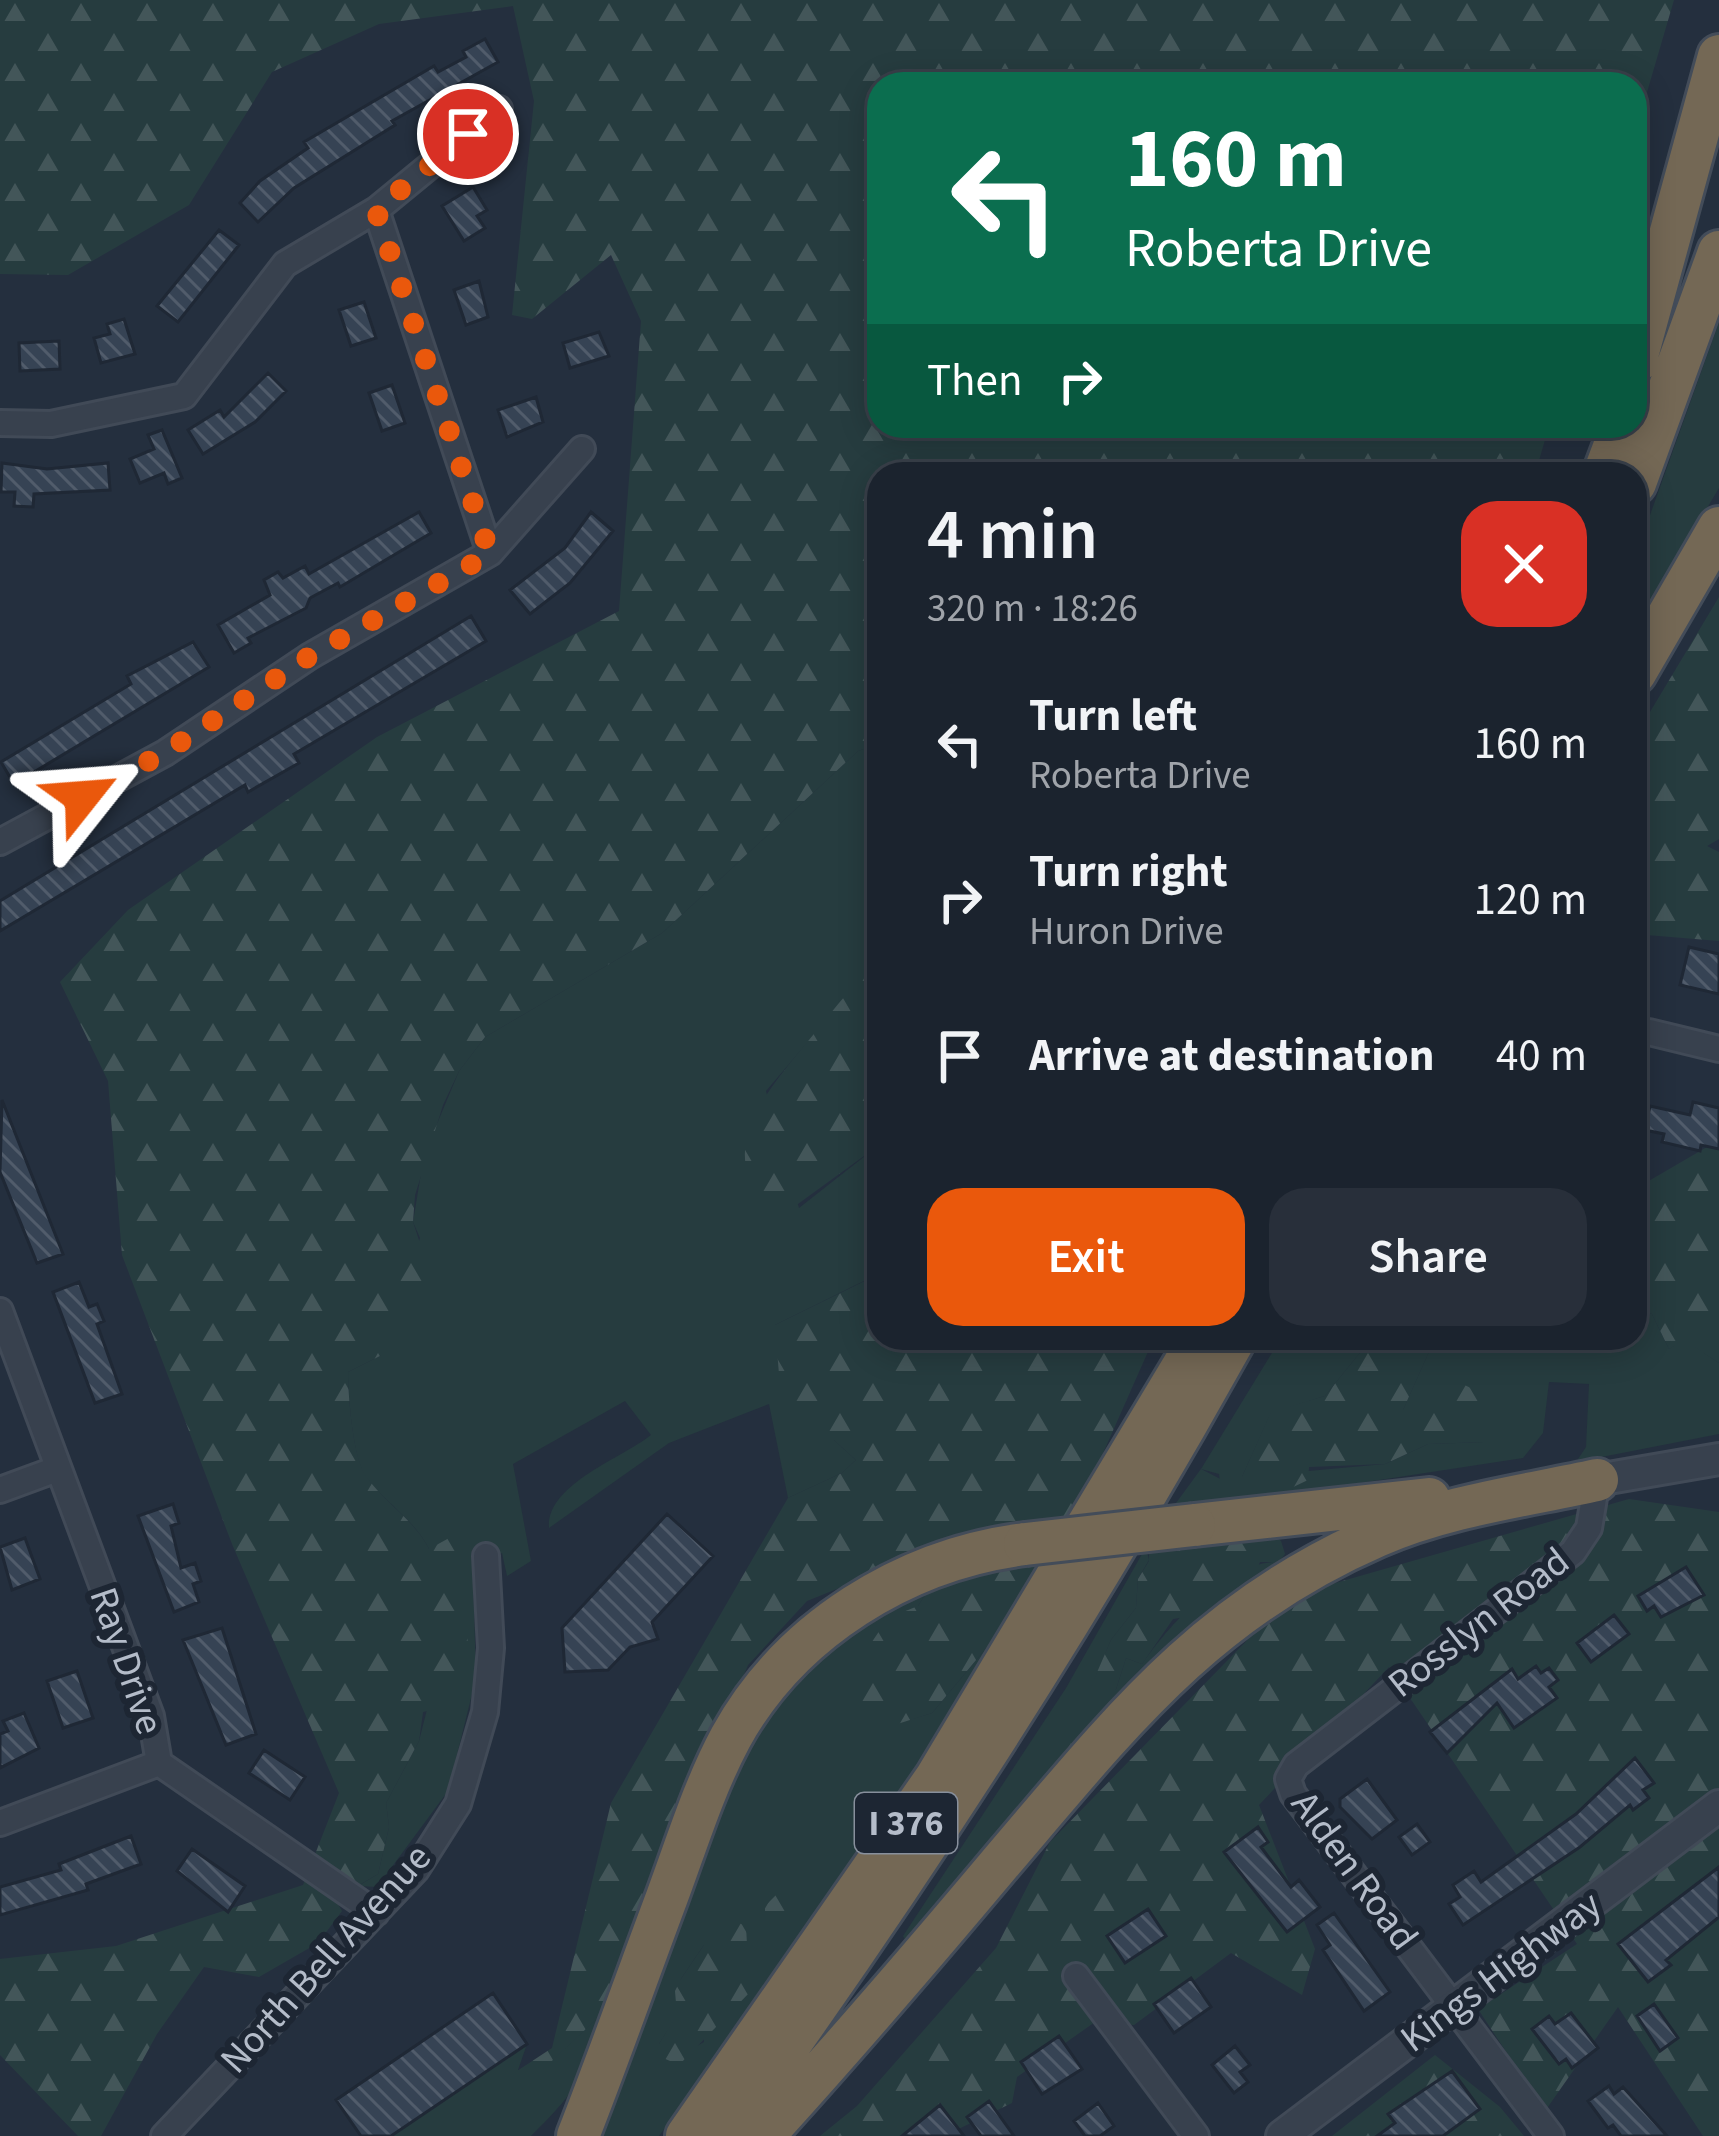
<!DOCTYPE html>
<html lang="en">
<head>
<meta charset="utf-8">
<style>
  :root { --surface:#1b232e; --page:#282f3a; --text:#f1f3f6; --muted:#a0a4aa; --line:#39404a; --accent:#ea580c }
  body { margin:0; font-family:"Source Sans 3",sans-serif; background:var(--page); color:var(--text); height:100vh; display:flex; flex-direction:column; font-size:45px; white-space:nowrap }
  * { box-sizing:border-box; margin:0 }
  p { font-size:39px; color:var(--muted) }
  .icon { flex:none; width:66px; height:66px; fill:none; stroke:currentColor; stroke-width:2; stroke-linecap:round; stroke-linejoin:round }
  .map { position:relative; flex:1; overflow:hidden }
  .sheet { position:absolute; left:867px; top:462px; width:780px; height:888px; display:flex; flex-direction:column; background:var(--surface); border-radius:36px; box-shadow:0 6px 30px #0003,0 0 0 3px var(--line) }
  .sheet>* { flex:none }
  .hud { position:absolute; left:867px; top:72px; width:780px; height:366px; border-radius:36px; box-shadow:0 6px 30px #0003,0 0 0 3px var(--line); background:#0b6e4f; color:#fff; overflow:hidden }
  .pin { position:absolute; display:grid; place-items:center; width:102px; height:102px; color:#fff; margin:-51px; border:6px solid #fff; border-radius:50%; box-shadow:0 3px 12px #0007 }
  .me { position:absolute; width:132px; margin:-66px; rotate:62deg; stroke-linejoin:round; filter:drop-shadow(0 0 9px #0008) }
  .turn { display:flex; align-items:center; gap:42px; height:252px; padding:0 60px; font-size:54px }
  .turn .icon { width:156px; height:156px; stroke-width:2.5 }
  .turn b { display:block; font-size:84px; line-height:102px }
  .then { display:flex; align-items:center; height:114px; padding:0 60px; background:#0003; gap:24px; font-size:45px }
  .round { display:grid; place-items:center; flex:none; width:126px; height:126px; border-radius:36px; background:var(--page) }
  .headline { display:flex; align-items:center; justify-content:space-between; height:204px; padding:0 60px }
  h1 { font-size:72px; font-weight:600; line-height:90px }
  .cta { display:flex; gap:24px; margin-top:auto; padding:24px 60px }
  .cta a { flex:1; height:138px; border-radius:36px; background:var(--accent); color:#fff; font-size:48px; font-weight:600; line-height:138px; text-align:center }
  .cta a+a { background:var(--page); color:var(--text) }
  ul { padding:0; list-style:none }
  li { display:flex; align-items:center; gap:36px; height:156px; padding:0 60px }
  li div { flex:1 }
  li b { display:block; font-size:45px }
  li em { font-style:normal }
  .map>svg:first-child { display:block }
  .green { fill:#263c3f; fill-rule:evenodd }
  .forest { fill:url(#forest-firs) }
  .building { fill:url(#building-back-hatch); stroke:#1f2835; stroke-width:3 }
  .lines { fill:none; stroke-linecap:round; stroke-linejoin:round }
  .minor-casing { stroke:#414a57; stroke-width:30 }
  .tertiary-casing { stroke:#414a57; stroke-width:36 }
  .motorway-casing { stroke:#434c59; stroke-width:48 }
  .minor { stroke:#38414e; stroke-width:24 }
  .tertiary { stroke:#38414e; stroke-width:30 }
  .motorway { stroke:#746855; stroke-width:42 }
  .motorway-bridge-casing { stroke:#434c59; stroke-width:48; stroke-linecap:butt }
  .motorway-bridge { stroke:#746855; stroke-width:42 }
  .route { stroke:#ea580c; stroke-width:21; stroke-dasharray:0 37.8 }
  .labels { text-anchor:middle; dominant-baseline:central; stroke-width:12; stroke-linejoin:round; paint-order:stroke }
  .shield { fill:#1d2633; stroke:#878f9c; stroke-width:3 }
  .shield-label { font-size:36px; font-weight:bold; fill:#b4bcc9 }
  .street-label { font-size:39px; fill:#b4bcc9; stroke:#1d2633 }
</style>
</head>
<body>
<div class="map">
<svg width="1719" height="2136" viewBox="0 0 1719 2136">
  <defs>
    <pattern id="forest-firs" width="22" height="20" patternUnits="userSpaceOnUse" patternTransform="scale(3)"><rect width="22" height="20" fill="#263c3f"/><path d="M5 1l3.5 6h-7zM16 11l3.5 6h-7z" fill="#435659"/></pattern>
    <pattern id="building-back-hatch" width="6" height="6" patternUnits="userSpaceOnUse" patternTransform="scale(3)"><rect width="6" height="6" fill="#364354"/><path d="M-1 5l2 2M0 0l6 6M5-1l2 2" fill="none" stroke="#515c6b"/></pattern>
  </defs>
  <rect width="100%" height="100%" fill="#242f3e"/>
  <path class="green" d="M1719 322V488L1635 629V557Z
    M879 743V959L766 1091 799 1208 879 1145V1266L870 1278 775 1325 834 1440 856 1460 842 1473 788 1498 769 1404 669 1443 549 1528C546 1484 623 1458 651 1435L625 1401 513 1464 531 1561 507 1576 502 1553 473 1573 476 1678 448 1791 377 1887 358 1886 378 1874 389 1827 386 1803 419 1741 466 1555 429 1549C413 1518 386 1504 366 1477 353 1460 348 1395 348 1372L380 1356 420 1238 413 1222 424 1155 459 1071 485 1037 662 933 858 751Z
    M1635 1306 1652 1314 1669 1349 1684 1339 1719 1363V1434L1576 1462 1586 1447 1589 1384 1549 1382 1543 1433 1523 1458 1223 1504 1219 1474 1201 1469 1281 1338H1372L1325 1396 1271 1413 1242 1477 1385 1464 1428 1444 1483 1442 1402 1412 1435 1338H1635Z
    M1146 1547 1149 1560 1138 1579 1136 1608 1111 1640 1083 1707 1116 1689 1126 1658 1142 1664C1169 1625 1226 1561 1278 1562L1285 1554 1274 1571 912 1952 903 1936 1066 1688Z
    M933 1583 918 1606 909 1720 932 1713 1016 1612 791 1960 659 2136H593L735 1761 806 1665 871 1613ZM704 1945V2042L695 2047 659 2044 678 2015 681 1979Z
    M604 2012C590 2071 575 2093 531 2136H390L527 2044 518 2070 537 2074Z"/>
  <path class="forest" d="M0 0H1674L1635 133V84H879V426H1549L1535 474H879V743L858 751 662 933 485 1037 459 1071 443 1105 415 1195 413 1222 429 1271 431 1299 380 1356 348 1372C348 1395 353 1459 366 1476 385 1504 413 1518 429 1549L451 1537 467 1555 457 1595C479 1625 462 1671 455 1704L423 1712 419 1741 386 1803 389 1827 378 1874 335 1899 342 1911 318 1943 259 1977 204 1967 157 2034 101 2136H78L0 2055V1959L116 1946 303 1885 339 1793 232 1544 122 1255 108 1081 60 982 128 910 377 737 619 611 641 321 611 255 532 319 512 315 534 101 513 6 379 24 272 72 189 205 68 275 0 274Z
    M1719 597V839L1707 846 1719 852V941L1635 934V737Z
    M879 959V1145L780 1217C712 1162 756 1104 800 1051 826 1019 850 988 879 959Z
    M1719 1140V1363L1684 1340 1669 1349 1652 1314 1635 1306V1189Z
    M879 1266V1338H1154L1073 1521 948 1544 807 1601 748 1665 604 2012 537 2075 517 2071 552 2048 611 1803 788 1498 842 1473 856 1460 834 1440 801 1437V1417L781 1399 775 1325 869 1279Z
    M1372 1338H1435L1403 1410 1458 1382 1488 1396 1483 1442 1428 1444 1385 1464 1309 1467 1308 1480 1266 1500 1242 1477 1271 1412 1325 1396Z
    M1201 1469 1224 1481 1223 1504 1171 1510Z
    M1629 1499 1719 1512V2136H1703L1618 2007 1545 2111 1478 2009 1577 1944 1389 1667 1259 1805 1315 1949 1302 1995 1231 1953 1134 2025 1095 2022 1017 2077 1012 2103 944 2136H820L857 2106 996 1948 1050 1842 1267 1620 1332 1584Z
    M1268 1531 1281 1541 1285 1554 1278 1562H1260L1248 1589 1228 1599 1212 1592 1197 1615 1173 1619 1142 1664 1126 1658 1116 1689 1097 1710 1082 1707 1111 1640 1136 1608 1138 1579 1149 1561V1547Z
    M1044 1558 1016 1612 932 1713 869 1733 854 1725 835 1697 888 1618 918 1606 933 1583Z
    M1078 1723 1083 1738 1065 1760 1045 1768 1039 1757 1057 1727Z
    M777 1894 796 1909 795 1927 774 1939 765 1925V1906Z
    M734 1921 746 1926 747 1945 760 1957 752 1990 679 2065 661 2057 659 2044 677 2015 675 1991 681 1979 704 1945Z
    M1435 2055 1500 2107 1524 2136H1332Z"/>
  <path class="building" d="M485 39 498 62 392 121 395 125 294 188 258 222 240 203 260 181 308 148 304 142 434 66 438 72 466 57 463 51Z
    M473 187 487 210 477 216 485 228 464 241 442 206Z
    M219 230 239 245 178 322 157 306Z
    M479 281 488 317 466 325 454 290Z
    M364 302 376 338 351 346 339 310Z
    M124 319 135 354 101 363 94 338 110 334 107 324Z
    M599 332 609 356 570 368 563 343Z
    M59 341 60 369 20 371 19 343Z
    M268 373 286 391 255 422 203 454 188 430 220 410 224 417Z
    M392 385 405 423 382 431 369 393Z
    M536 397 543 422 507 437 498 410Z
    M162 430 182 478 168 484 164 473 140 483 130 459 154 449 148 435Z
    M2 463 47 469 108 463 110 490 34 494 33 507 14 506 15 492H1Z
    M419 512 431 533 340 587 338 583 310 598 306 608 248 638 251 643 234 653 218 625 270 595 264 580 278 572 283 578 305 566 309 574Z
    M591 512 613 531 570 583 530 614 510 590 565 548Z
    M471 616 486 641 294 754 299 763 248 792 245 785 0 931V901Z
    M193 642 209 667 14 784 1 762 131 684 127 676Z
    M1689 947 1719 954V994L1680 985Z
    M2 1100 63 1254 37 1263 0 1172Z
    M1693 1102 1719 1108V1149L1701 1145 1700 1151 1662 1142 1664 1134 1645 1130 1650 1106 1690 1115Z
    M79 1282 89 1307 97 1304 104 1321 97 1324 122 1394 95 1403 53 1292Z
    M173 1504 179 1523 171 1526 181 1568 195 1563 201 1581 193 1584 199 1602 174 1612 138 1516Z
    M667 1514 713 1556 652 1622 658 1639 630 1647 608 1670 565 1672 562 1628Z
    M25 1538 40 1579 12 1590 0 1547Z
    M1686 1567 1704 1595 1661 1617 1654 1606 1647 1611 1638 1596Z
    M1614 1615 1629 1634 1591 1662 1577 1643Z
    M222 1628 256 1734 226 1745 183 1640Z
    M1536 1666 1541 1673 1549 1668 1558 1680 1549 1687 1557 1698 1514 1728 1497 1703 1447 1753 1430 1732 1512 1669 1518 1679Z
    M77 1671 93 1718 63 1728 47 1681Z
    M24 1713 39 1748 0 1768V1734L8 1731 3 1721Z
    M264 1750 305 1777 290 1800 249 1773Z
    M1635 1758 1654 1783 1643 1790 1649 1798 1633 1810 1630 1805 1580 1847 1463 1925 1449 1904 1460 1897 1453 1885 1474 1871 1481 1882 1576 1814Z
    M1367 1779 1397 1820 1372 1839 1340 1807V1799Z
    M1417 1824 1430 1842 1412 1855 1399 1837Z
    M1258 1827 1268 1842 1261 1847 1291 1887 1299 1880 1320 1907 1287 1932 1224 1852Z
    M131 1836 141 1864 86 1884 88 1890 0 1915V1887L61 1870 59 1864Z
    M192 1849 245 1886 228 1912 177 1871Z
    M1719 1867V1917L1666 1960 1671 1965 1648 1982 1618 1944Z
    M1148 1909 1166 1936 1125 1963 1107 1936Z
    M1334 1913 1390 1992 1364 2011 1323 1950 1330 1945 1317 1925Z
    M1191 1978 1211 2007 1174 2033 1154 2004Z
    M493 1993 527 2044 391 2136H361L336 2100Z
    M1654 2004 1678 2038 1660 2051 1637 2016Z
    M1571 2013 1598 2048 1572 2068 1566 2059 1559 2064 1532 2029 1549 2016 1555 2024Z
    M1059 2036 1082 2069 1042 2094 1021 2062Z
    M1235 2046 1250 2065 1240 2072 1248 2082 1234 2093 1212 2065Z
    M1452 2071 1480 2109 1443 2136H1377L1395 2123 1388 2114Z
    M1609 2086 1614 2094 1623 2087 1667 2136H1621L1613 2125 1608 2128 1588 2101Z
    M989 2101 1014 2136H981L967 2117Z
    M1098 2103 1114 2126 1100 2136H1085L1074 2121Z
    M940 2105 964 2136H902Z"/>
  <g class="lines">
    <g class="minor-casing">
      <path id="minor" d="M376 210 490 553
        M0 423 51 424 184 396 285 264 376 210 499 109
        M0 842 165 753 310 656 490 553 582 449
        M1649 1032 1719 1049
        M0 1311 151 1716 159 1763 376 1913
        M0 1490 57 1469
        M0 1823 159 1763
        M1076 1976 1196 2136
        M164 2136 416 1870 458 1804 485 1712 491 1648 486 1556
        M1551 2136 1293 1794 1288 1779 1296 1765 1573 1552 1589 1528 1597 1480"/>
    </g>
    <g class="tertiary-casing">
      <path id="tertiary" d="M1597 1480 1719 1459
        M1282 2136 1719 1806"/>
    </g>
    <g class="motorway-casing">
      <path id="motorway" d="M1635 363 1719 56
        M1604 474 1622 426
        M1635 483 1719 252
        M1635 673 1719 528
        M1194 1525 1429 1499
        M578 2136C609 2057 637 1977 667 1897 687 1843 704 1787 731 1737 790 1630 905 1559 1025 1544
        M687 2136 936 1778 1200 1338
        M724 2136C910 1880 1081 1615 1235 1338
        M763 2136C845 2046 924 1954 1002 1861 1119 1724 1206 1610 1377 1536 1445 1506 1524 1496 1597 1480"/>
    </g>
    <use href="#minor" class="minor"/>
    <use href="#tertiary" class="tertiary"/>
    <use href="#motorway" class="motorway"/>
    <g class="motorway-bridge-casing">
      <path id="motorway-bridge" d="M1025 1544 1194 1525"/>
    </g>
    <use href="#motorway-bridge" class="motorway-bridge"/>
  </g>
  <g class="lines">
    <path class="route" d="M82 797 164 753 310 656 490 554 376 210 468 134"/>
  </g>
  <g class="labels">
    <rect class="shield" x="855" y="1793" width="102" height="60" rx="9"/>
    <g class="shield-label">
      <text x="906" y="1823">I 376</text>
    </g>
    <g class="street-label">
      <text transform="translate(1479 1623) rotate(-38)">Rosslyn Road</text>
      <text transform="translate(126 1661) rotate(71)">Ray Drive</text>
      <text transform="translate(1354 1871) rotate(54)">Alden Road</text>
      <text transform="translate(326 1959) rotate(-48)">North Bell Avenue</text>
      <text transform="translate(1501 1972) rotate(-37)">Kings Highway</text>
    </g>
  </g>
</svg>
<div class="pin" style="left:468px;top:134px;background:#d93025"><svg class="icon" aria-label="arrive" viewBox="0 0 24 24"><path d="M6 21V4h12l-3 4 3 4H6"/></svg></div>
<svg class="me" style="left:82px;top:797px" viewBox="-20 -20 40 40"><path d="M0-17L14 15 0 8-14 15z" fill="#ea580c" stroke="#fff" stroke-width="4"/></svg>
<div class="hud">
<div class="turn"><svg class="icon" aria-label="left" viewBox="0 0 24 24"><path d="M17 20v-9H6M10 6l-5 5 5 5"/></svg><div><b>160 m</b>Roberta Drive</div></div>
<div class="then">Then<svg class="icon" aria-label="right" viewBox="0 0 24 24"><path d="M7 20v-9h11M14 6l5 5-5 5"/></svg></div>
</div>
<section class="sheet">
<div class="headline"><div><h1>4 min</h1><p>320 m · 18:26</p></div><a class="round" style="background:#d93025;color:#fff"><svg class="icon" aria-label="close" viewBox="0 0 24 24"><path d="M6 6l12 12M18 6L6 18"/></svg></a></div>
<ul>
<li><svg class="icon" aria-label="left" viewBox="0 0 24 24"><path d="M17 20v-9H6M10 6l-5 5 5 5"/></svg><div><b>Turn left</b><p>Roberta Drive</p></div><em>160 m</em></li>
<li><svg class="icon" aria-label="right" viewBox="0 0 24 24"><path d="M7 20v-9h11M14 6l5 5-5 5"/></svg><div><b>Turn right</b><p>Huron Drive</p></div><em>120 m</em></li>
<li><svg class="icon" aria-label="arrive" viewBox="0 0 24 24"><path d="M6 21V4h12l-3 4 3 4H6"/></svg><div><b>Arrive at destination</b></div><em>40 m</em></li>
</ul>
<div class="cta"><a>Exit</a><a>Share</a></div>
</section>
</div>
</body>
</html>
